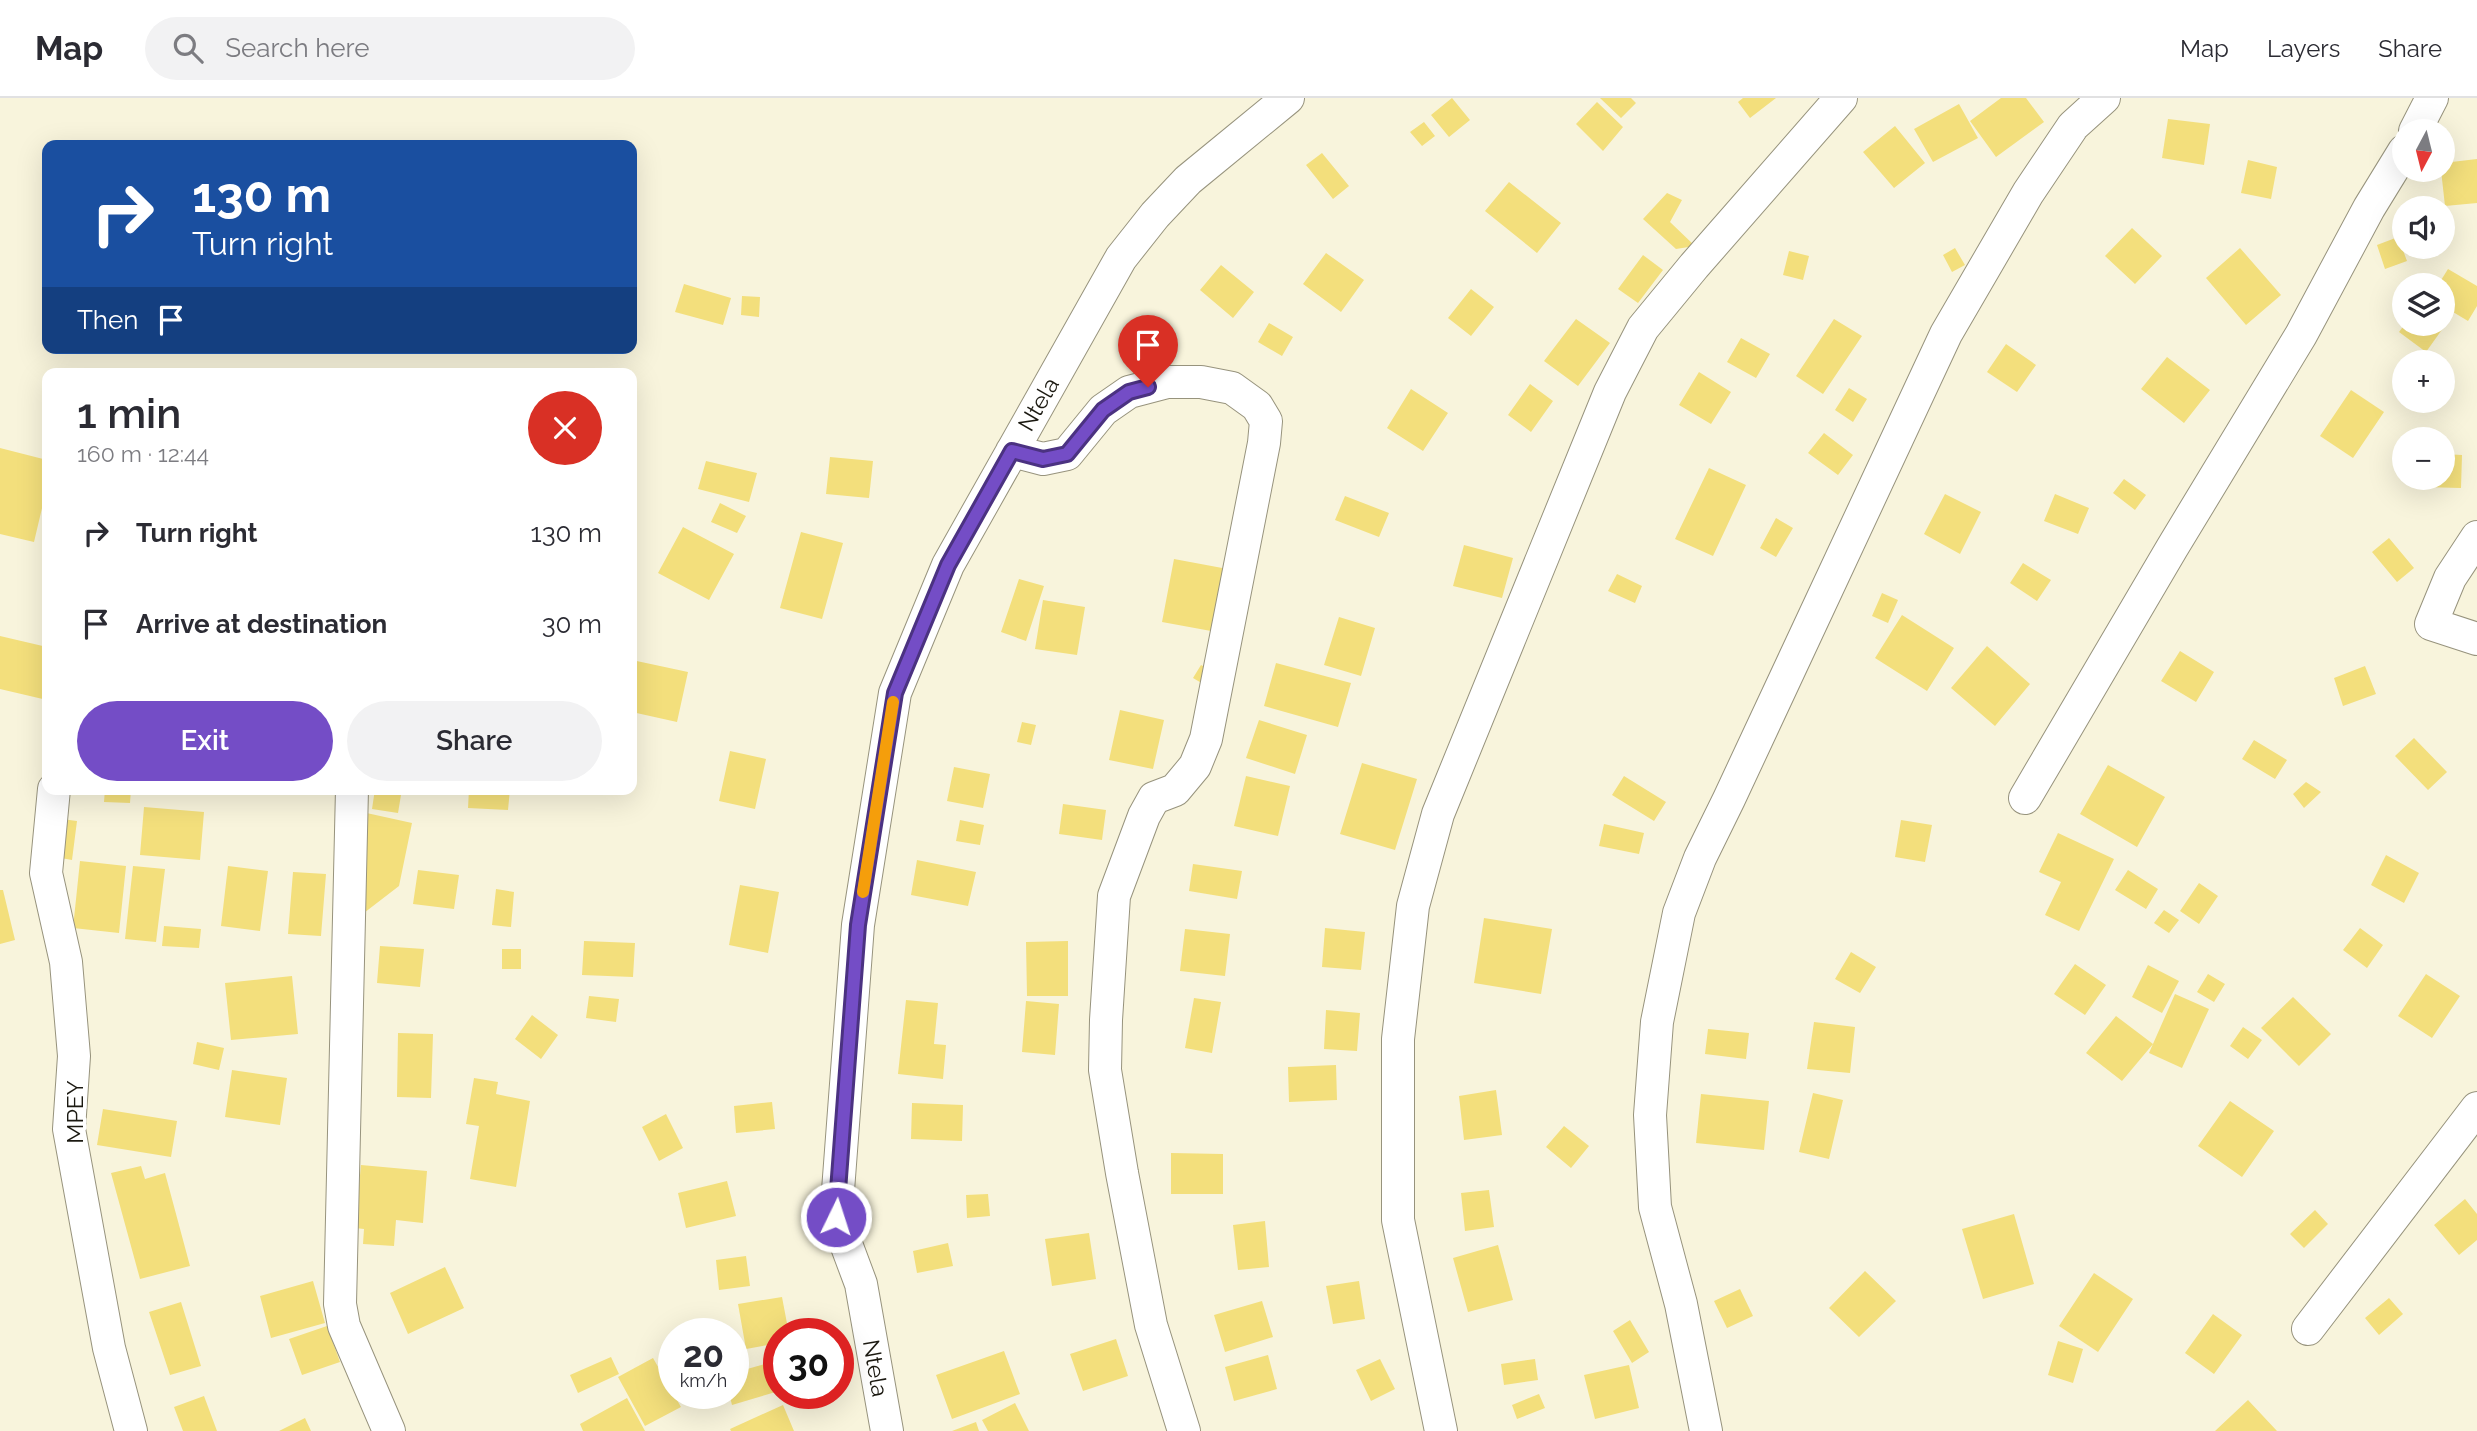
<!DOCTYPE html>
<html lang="en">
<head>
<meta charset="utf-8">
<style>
  :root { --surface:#fff; --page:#f2f2f3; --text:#2b2b33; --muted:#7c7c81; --line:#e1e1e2; --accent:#744dc6 }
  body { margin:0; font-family:Raleway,sans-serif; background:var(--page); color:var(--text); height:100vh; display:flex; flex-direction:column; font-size:26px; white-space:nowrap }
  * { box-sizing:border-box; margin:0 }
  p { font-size:23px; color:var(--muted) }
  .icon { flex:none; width:38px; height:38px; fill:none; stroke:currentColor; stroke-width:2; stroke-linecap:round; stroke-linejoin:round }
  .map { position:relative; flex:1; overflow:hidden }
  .sheet { position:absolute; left:42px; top:270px; width:595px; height:427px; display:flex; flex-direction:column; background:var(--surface); border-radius:14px; box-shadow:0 7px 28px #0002 }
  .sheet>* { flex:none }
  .banner { position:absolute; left:42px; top:42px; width:595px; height:214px; border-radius:14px; box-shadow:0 7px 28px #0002; background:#1a4fa0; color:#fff; overflow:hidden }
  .needle { width:46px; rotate:187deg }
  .tools { position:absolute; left:2392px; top:21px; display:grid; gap:14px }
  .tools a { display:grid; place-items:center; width:63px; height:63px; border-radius:50%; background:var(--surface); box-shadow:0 7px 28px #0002; font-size:35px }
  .speed { position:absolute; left:658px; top:1220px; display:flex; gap:14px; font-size:35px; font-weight:700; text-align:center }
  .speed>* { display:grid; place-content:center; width:91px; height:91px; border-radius:50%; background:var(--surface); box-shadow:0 7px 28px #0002; line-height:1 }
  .speed small { font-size:18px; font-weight:400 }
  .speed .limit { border:10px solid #d22; background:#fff; color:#111 }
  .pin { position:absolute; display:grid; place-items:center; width:60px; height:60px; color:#fff; margin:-72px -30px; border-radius:50% 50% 50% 0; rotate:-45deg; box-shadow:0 0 7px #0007 }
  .pin .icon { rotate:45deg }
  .me { position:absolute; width:77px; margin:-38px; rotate:4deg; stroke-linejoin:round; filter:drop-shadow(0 0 5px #0008) }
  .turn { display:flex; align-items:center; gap:24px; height:147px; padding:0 35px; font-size:32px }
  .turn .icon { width:91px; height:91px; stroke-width:2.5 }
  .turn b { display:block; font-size:49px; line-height:60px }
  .then { display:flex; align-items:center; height:66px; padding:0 35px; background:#0003; gap:14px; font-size:26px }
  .round { display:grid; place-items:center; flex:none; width:74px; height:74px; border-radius:37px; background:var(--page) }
  .overview { display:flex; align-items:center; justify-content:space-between; height:119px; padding:0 35px }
  h1 { font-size:42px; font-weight:600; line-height:52px }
  .button { display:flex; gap:14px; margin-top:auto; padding:14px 35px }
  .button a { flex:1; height:80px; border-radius:42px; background:var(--accent); color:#fff; font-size:28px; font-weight:600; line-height:80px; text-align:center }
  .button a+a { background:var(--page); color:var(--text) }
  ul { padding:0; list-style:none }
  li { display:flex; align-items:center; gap:21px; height:91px; padding:0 35px }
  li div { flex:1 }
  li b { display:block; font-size:26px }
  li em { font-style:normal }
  header { display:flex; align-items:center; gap:42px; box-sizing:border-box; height:98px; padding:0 35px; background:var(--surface); border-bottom:2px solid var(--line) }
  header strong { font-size:33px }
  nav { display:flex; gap:38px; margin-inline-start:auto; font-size:24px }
  .search { width:490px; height:63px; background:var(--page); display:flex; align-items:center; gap:18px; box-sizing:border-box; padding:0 24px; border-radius:38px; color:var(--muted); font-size:26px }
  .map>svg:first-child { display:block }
  .building { fill:#f3df7c }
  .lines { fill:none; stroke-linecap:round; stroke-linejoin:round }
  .minor-casing { stroke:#97937d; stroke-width:34 }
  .minor { stroke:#fff; stroke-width:32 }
  .route-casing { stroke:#4b3281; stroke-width:18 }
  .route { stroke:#744dc6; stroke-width:12 }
  .slow { stroke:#f59e0b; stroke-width:12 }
  .labels { text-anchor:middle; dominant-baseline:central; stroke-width:7; stroke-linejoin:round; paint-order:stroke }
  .street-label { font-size:23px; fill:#1b1911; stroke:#fff }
</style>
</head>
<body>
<header>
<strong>Map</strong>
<div class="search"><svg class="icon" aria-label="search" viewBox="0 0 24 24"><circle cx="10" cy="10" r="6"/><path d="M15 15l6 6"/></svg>Search here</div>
<nav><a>Map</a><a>Layers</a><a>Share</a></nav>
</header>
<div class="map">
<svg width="2477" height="1333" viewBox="0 0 2477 1333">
  <rect width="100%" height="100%" fill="#f8f4dc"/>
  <path class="building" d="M1452 0 1470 22 1449 39 1431 17Z
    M1600 0H1631L1636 5 1621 20Z
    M1743 0H1776L1750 20 1738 4Z
    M2001 0H2026L2044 24 1996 59 1970 23Z
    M1597 4 1623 29 1603 53 1576 26Z
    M1959 6 1978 40 1933 64 1914 31Z
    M2168 21 2210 26 2204 67 2162 60Z
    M1424 24 1435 38 1422 48 1410 34Z
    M1895 28 1925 65 1894 90 1863 54Z
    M1322 55 1349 88 1333 101 1306 67Z
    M2477 61V105L2445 108 2441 72 2443 65Z
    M2248 62 2277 69 2271 101 2241 95Z
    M1509 84 1561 125 1537 155 1485 113Z
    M1667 95 1682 102 1670 124 1695 148 1676 151 1643 121Z
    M2132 130 2162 158 2135 186 2105 158Z
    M2398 139 2407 163 2385 171 2377 147Z
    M1955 150 1965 167 1952 174 1943 157Z
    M2240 150 2281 197 2246 227 2206 180Z
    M1789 153 1809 158 1803 182 1783 177Z
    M1326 155 1364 182 1341 214 1303 186Z
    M1643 157 1663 172 1638 205 1618 191Z
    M1221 167 1254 194 1233 220 1200 192Z
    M2448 171 2477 188V208L2468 223 2443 208V187H2438Z
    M684 186 731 200 723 227 675 214Z
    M1471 191 1494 209 1471 238 1448 220Z
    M742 198 760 199 759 219 741 217Z
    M1576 221 1610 245 1578 288 1544 263Z
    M1834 221 1862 238 1823 296 1796 278Z
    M1269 225 1293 239 1282 258 1258 244Z
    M2405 226H2446L2426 254 2399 234Z
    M1741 240 1770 256 1756 280 1727 264Z
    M2006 246 2036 267 2017 294 1987 274Z
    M2167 259 2210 292 2184 325 2141 291Z
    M1699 274 1731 294 1711 326 1679 307Z
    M1530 286 1553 303 1531 334 1508 317Z
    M1849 290 1867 301 1853 324 1835 312Z
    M1411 291 1448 315 1423 353 1387 330Z
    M2351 292 2384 314 2353 360 2320 338Z
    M1824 335 1853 357 1838 377 1808 355Z
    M0 350 47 362V389L34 444 0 436Z
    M2443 356 2462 357 2461 390 2422 389 2423 380H2443Z
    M830 359 873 363 869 400 826 396Z
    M706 363 757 375 749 404 698 391Z
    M1709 370 1746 387 1713 458 1675 441Z
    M2124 381 2146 397 2135 412 2113 395Z
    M1945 396 1981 414 1960 456 1924 436Z
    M2055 396 2089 410 2078 436 2044 423Z
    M1345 398 1389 415 1379 439 1335 422Z
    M720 405 746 418 737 435 711 424Z
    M1776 420 1793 430 1776 459 1760 450Z
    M683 429 734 456 709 502 658 475Z
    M801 434 843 445 822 521 780 510Z
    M2389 440 2414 470 2397 484 2372 454Z
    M1464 447 1513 460 1502 500 1453 488Z
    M1174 461 1233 472 1222 535 1162 524Z
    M2023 465 2051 482 2037 503 2010 485Z
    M1617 476 1642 488 1635 505 1608 493Z
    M1019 481 1044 488 1026 543 1001 534Z
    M1882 495 1898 502 1888 525 1872 518Z
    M1043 502 1085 509 1077 557 1035 551Z
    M1902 517 1954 550 1927 593 1875 560Z
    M1339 519 1375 530 1361 578 1324 567Z
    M0 538 47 549V602L0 591Z
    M1987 548 2030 586 1995 628 1951 590Z
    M2180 553 2214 574 2196 604 2161 583Z
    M632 562 688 574 677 624 632 614Z
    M1276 565 1351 585 1338 629 1264 608Z
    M1201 567 1218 576 1210 590 1193 580Z
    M2365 568 2376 596 2343 608 2334 580Z
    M1120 612 1164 622 1153 671 1109 662Z
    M1259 622 1307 637 1295 676 1246 660Z
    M1022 624 1036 627 1031 647 1017 644Z
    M2414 640 2447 674 2428 692 2395 658Z
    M2254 642 2287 662 2275 681 2242 661Z
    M730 653 766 661 755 711 719 703Z
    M1362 665 1417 681 1395 752 1340 736Z
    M2108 667 2165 699 2137 749 2080 716Z
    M954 669 990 676 983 710 947 703Z
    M1246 678 1290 688 1278 738 1234 728Z
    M1624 678 1666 704 1654 723 1612 697Z
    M2306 684 2321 694 2304 710 2293 696Z
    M105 691H131L130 705 104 704Z
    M375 691H402L398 715 372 711Z
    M469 691H510L508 712 468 710Z
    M1063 706 1106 712 1102 742 1059 736Z
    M144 709 204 714 200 762 140 757Z
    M362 714 412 725 399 788 360 818Z
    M54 720 77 723 72 762 50 758Z
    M960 722 984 727 980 747 956 743Z
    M1901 722 1932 727 1925 764 1895 759Z
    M1604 726 1644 735 1639 756 1599 748Z
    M2058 735 2114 761 2079 833 2045 817 2061 784 2039 774Z
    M2386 757 2419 775 2404 805 2371 787Z
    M917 762 976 774 968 808 911 797Z
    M80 763 126 768 119 835 73 830Z
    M1193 766 1242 773 1237 801 1189 793Z
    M133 768 165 771 156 844 125 841Z
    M228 768 268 773 260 833 221 828Z
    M418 772 459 777 454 811 413 806Z
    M2128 772 2158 791 2146 811 2115 792Z
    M293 774 326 776 321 838 288 836Z
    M2199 785 2218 798 2199 826 2180 813Z
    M740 787 779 794 768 855 729 847Z
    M496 791 514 794 511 829 492 827Z
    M0 792H3L15 842 0 846Z
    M2164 812 2179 822 2169 835 2154 825Z
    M1484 820 1552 831 1541 896 1474 885Z
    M164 828 201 831 199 850 162 848Z
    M1325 830 1365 834 1361 872 1322 869Z
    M2360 830 2383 847 2367 870 2343 852Z
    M1185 831 1230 836 1225 878 1180 873Z
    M584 843 635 845 633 879 582 877Z
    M1068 843V898H1027L1026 844Z
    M380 848 424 851 420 889 377 885Z
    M502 851H521V871H502Z
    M1851 854 1876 869 1860 895 1835 881Z
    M2075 866 2106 887 2085 917 2054 896Z
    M2148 867 2179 883 2162 915 2132 899Z
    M2208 876 2225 886 2214 904 2197 894Z
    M2426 876 2460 898 2432 940 2398 918Z
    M292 878 298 936 231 942 225 885Z
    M2175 896 2209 911 2182 970 2149 955Z
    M589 898 619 901 616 924 586 920Z
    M2293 899 2331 936 2299 968 2261 930Z
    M1194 900 1221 904 1212 955 1185 950Z
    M906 902 938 905 934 946 946 947 943 981 898 976Z
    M1026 903 1059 906 1055 957 1022 954Z
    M1326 912 1360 915 1357 953 1324 951Z
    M532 917 558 937 541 961 515 941Z
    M2116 918 2153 946 2122 983 2086 955Z
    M1814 924 1855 929 1850 975 1807 971Z
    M2243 929 2262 942 2248 961 2230 948Z
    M1708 931 1749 935 1746 961 1705 956Z
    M398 935 433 936 431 1000 397 999Z
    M197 944 224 950 219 972 193 966Z
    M1336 967 1337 1002 1289 1004 1288 969Z
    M232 972 287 980 280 1027 225 1019Z
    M474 980 498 984 496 996 530 1003 516 1089 470 1081 479 1028 466 1026Z
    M1496 992 1502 1037 1464 1042 1459 998Z
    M1813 995 1843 1002 1829 1061 1799 1054Z
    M1701 996 1769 1003 1764 1052 1696 1045Z
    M2230 1003 2274 1033 2242 1079 2198 1048Z
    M772 1004 775 1031 736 1035 734 1008Z
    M912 1005 963 1007 962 1043 911 1041Z
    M103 1011 177 1023 171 1059 97 1047Z
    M666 1016 683 1050 659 1063 642 1029Z
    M1564 1028 1589 1048 1571 1070 1546 1049Z
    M1171 1055 1223 1056V1096H1171Z
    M361 1067 427 1073 423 1125 396 1122 394 1148 363 1146 364 1131 355 1130Z
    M141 1068 145 1081 165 1075 190 1168 140 1181 111 1075Z
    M727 1083 736 1118 686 1130 678 1095Z
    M1489 1092 1494 1129 1465 1133 1461 1095Z
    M988 1096 990 1118 967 1120 966 1097Z
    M2465 1101 2477 1116V1142L2459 1157 2434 1127Z
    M2315 1112 2328 1126 2304 1150 2290 1136Z
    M2014 1116 2034 1186 1983 1201 1962 1131Z
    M1265 1123 1269 1169 1238 1172 1233 1127Z
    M1089 1135 1096 1181 1052 1188 1045 1141Z
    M948 1145 953 1168 917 1175 913 1153Z
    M1498 1147 1513 1202 1468 1214 1453 1160Z
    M746 1158 750 1188 719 1192 716 1162Z
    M445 1169 464 1210 408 1236 390 1195Z
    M1865 1173 1896 1203 1859 1239 1829 1210Z
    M2094 1175 2133 1201 2098 1254 2059 1228Z
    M313 1183 325 1225 271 1240 260 1198Z
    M1359 1183 1365 1221 1333 1226 1326 1188Z
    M1740 1191 1753 1218 1727 1230 1714 1203Z
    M782 1199 789 1236H779V1245L746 1251 738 1206Z
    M2389 1200 2403 1216 2379 1237 2365 1220Z
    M1262 1203 1273 1239 1225 1254 1214 1217Z
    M181 1204 201 1268 170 1277 149 1214Z
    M2213 1216 2242 1237 2214 1276 2185 1255Z
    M1630 1222 1649 1254 1632 1265 1613 1233Z
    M327 1228 340 1264 302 1277 289 1241Z
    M1116 1241 1128 1278 1083 1293 1070 1256Z
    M2058 1243 2083 1251 2073 1285 2048 1277Z
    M1004 1253 1020 1296 952 1321 936 1277Z
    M1268 1257 1277 1291 1234 1303 1225 1269Z
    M611 1259 619 1276 578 1295 570 1277Z
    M653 1260 681 1309 645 1328 618 1279Z
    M1380 1261 1395 1291 1371 1303 1356 1272Z
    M1535 1261 1538 1282 1504 1287 1501 1266Z
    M775 1263 779 1274V1293L732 1307 729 1295H733V1275Z
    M1629 1267 1639 1310 1595 1321 1584 1277Z
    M1539 1296 1545 1310 1517 1321 1512 1307Z
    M204 1298 217 1333H183L174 1309Z
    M627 1300 645 1333H583L580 1326Z
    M2248 1302 2277 1333H2215Z
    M1015 1305 1029 1333H988L982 1322Z
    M783 1307 794 1333H731L730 1331Z
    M305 1320 311 1333H279Z
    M976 1324 979 1333H952Z"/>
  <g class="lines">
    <g class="minor-casing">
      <path id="minor" d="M2415 33 2432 0
        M1012 353 1043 361 1067 356 1103 312 1129 294 1167 284H1201L1232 290 1257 308 1266 323 1264 345 1206 641 1195 668 1175 692 1154 700 1144 718 1114 798 1106 922 1105 972 1122 1075 1151 1227 1184 1333
        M2477 439 2450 480 2431 526 2477 541
        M54 691 46 775 66 864 74 958 69 1031 109 1250 131 1333
        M352 691 340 1206 344 1228 389 1333
        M2025 700 2172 450 2301 237 2369 110 2404 53
        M2308 1231 2477 1010
        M887 1333 861 1186 836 1119 858 827 895 595 948 467 1121 160 1155 117 1188 82 1288 0
        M1441 1333 1398 1122V941L1413 808 1438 716 1610 294 1643 230 1694 168 1841 0
        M1706 1333 1681 1206 1655 1109 1650 1017 1657 924 1679 815 1700 760 1729 701 1946 236 2028 95 2073 28 2104 0"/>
    </g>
    <use href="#minor" class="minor"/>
  </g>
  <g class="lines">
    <g class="route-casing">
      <path id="route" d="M836 1119 858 827 895 595 948 467 1012 353 1043 361 1067 356 1103 312 1129 294 1148 289"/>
    </g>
    <use href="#route" class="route"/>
    <path class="slow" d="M863 794 893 604"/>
  </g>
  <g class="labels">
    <g class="street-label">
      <text transform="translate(1038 306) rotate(-60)">Ntela</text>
      <text transform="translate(74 1014) rotate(-90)">MPEY</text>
      <text transform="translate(876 1270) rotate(80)">Ntela</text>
    </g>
  </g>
</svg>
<div class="tools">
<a><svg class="needle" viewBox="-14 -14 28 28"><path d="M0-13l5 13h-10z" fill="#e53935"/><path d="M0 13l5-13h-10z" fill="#7c7c81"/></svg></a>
<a><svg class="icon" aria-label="sound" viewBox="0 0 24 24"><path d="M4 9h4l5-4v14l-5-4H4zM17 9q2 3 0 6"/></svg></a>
<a><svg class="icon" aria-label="layers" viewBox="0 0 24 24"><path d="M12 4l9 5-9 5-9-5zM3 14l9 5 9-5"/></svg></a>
<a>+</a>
<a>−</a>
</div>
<div class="speed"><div>20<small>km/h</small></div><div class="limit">30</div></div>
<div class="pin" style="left:1148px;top:289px;background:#d93025"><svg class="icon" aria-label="arrive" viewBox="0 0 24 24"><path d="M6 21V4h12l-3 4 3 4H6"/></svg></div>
<svg class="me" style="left:836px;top:1119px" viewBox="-20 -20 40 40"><circle r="17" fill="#744dc6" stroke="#fff" stroke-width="3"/><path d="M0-11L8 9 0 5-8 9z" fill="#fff"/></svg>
<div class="banner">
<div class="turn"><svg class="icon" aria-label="right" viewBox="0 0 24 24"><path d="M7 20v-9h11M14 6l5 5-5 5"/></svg><div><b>130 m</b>Turn right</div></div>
<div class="then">Then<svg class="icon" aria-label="arrive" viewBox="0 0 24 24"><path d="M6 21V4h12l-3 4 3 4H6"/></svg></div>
</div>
<section class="sheet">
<div class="overview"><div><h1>1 min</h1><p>160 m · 12:44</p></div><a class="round" style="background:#d93025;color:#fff"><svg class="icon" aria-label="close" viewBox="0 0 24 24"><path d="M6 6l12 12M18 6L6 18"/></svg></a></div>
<ul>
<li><svg class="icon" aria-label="right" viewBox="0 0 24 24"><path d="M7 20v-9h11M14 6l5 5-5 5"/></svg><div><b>Turn right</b></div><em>130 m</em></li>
<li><svg class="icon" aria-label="arrive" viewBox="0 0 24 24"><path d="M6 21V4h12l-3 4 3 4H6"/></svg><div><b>Arrive at destination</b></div><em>30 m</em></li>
</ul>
<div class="button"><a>Exit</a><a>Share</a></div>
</section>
</div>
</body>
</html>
